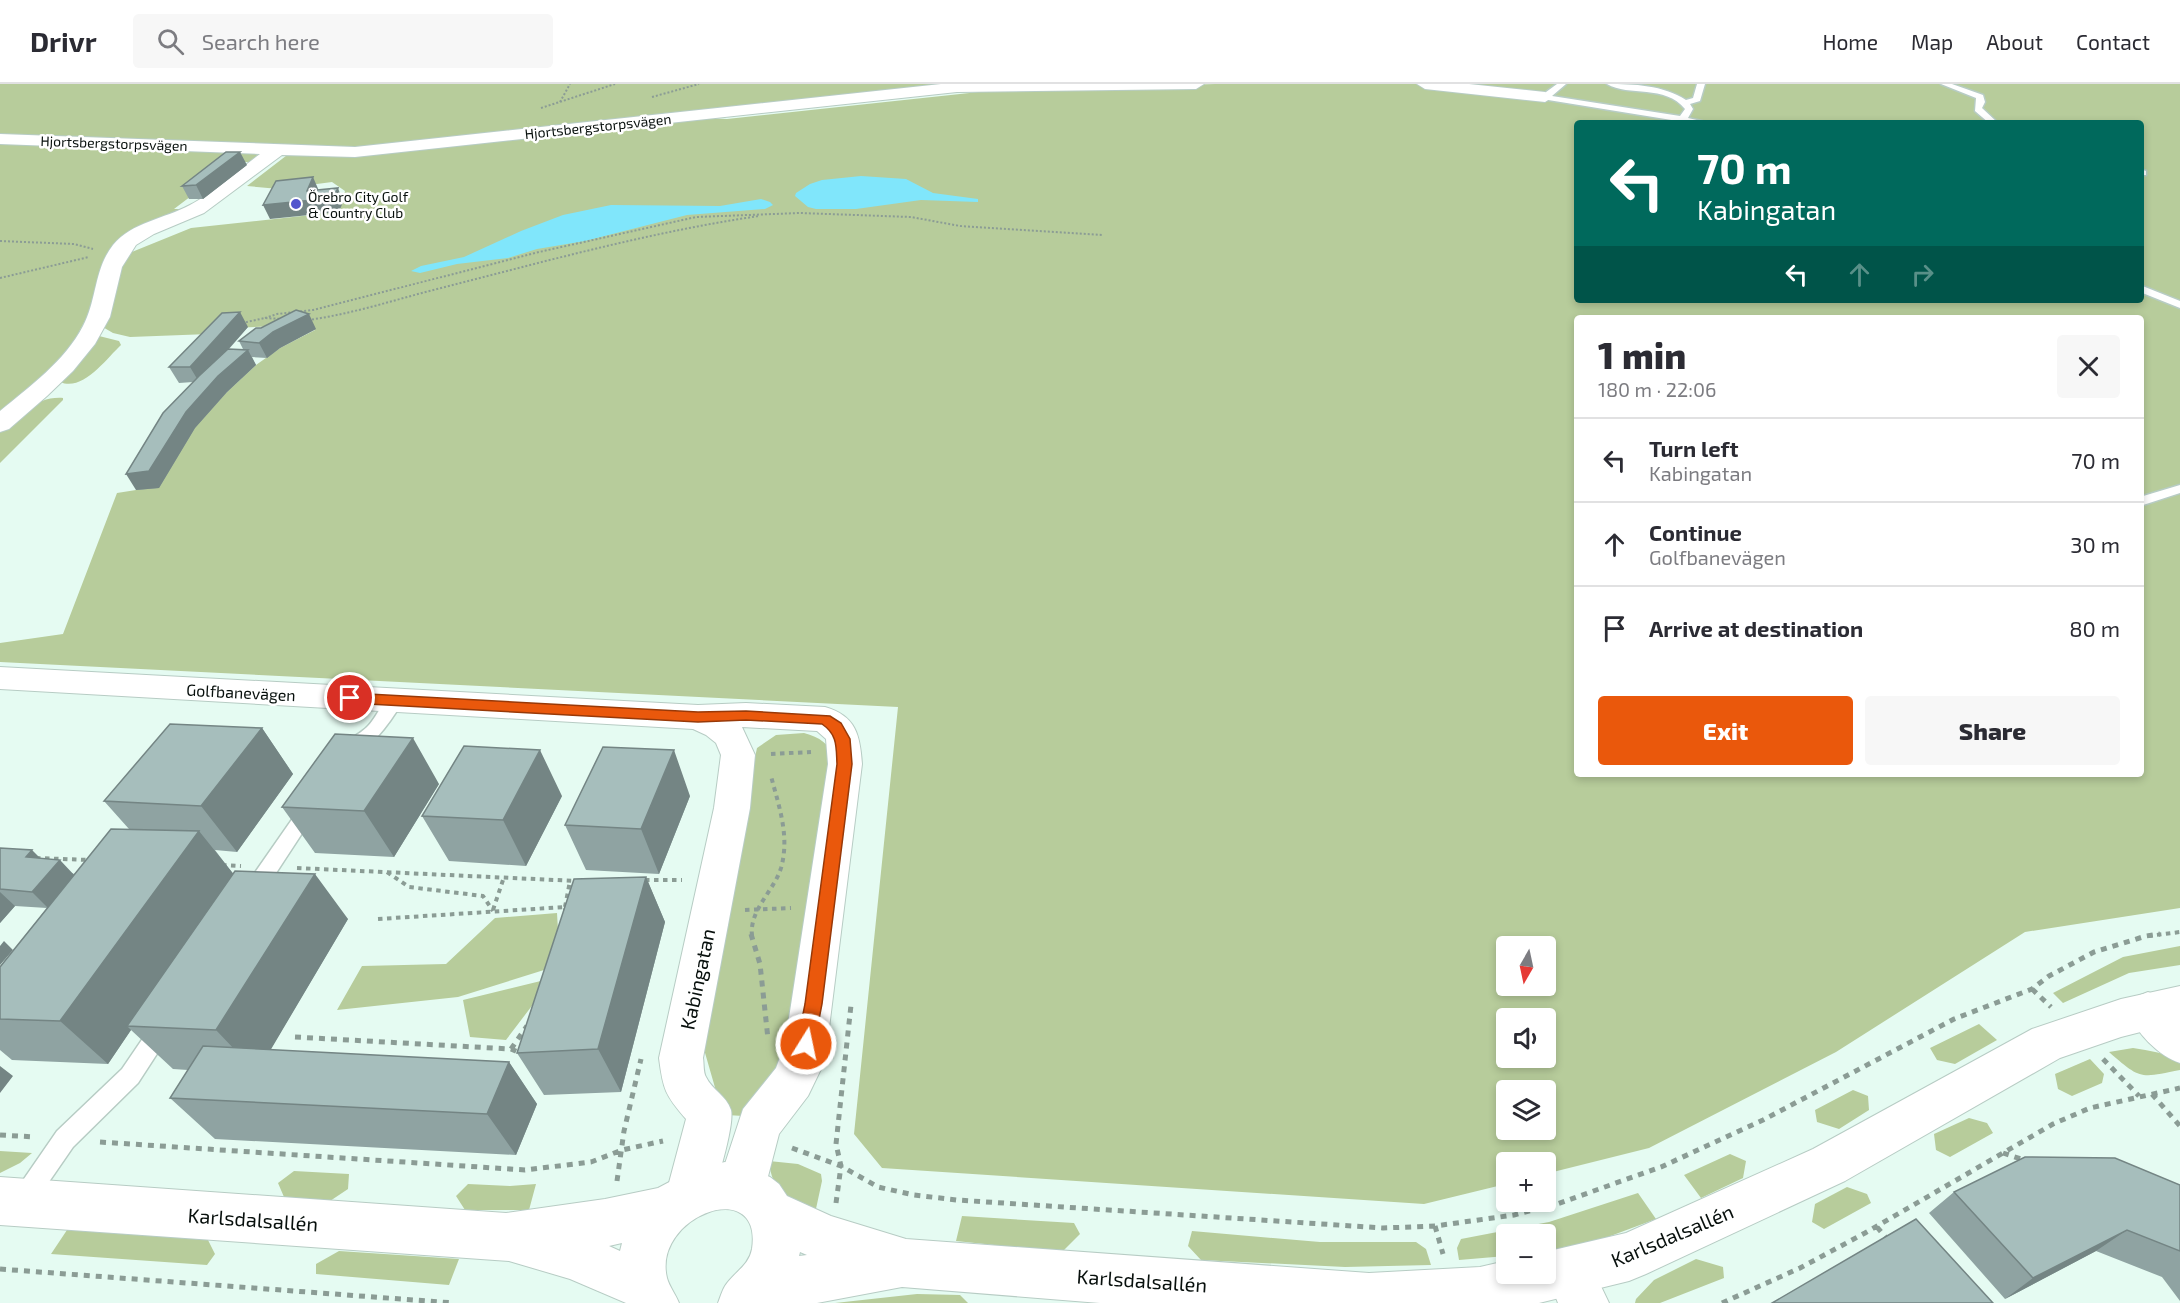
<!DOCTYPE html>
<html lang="en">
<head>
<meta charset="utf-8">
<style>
  :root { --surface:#fff; --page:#f7f7f7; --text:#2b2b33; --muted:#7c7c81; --line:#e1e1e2; --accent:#ea580c }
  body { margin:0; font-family:"Exo 2",sans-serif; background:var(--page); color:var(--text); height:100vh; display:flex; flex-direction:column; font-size:22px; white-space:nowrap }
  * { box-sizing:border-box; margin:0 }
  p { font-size:20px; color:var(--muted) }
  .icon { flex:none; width:33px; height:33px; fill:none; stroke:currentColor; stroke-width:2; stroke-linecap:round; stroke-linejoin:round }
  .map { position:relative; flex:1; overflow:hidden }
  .details { position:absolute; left:1574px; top:231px; width:570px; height:462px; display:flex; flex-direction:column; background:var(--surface); border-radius:6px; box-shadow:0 3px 9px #0003 }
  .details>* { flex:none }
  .top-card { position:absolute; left:1574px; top:36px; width:570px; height:183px; border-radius:6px; box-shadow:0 3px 9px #0003; background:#00695c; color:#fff; overflow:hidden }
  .needle { width:39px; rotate:189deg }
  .tools { position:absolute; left:1496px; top:852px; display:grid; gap:12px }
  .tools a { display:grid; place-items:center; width:60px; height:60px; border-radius:6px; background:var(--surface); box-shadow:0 3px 9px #0003; font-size:30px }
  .pin { position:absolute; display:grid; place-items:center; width:51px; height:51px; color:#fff; margin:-26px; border:3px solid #fff; border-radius:50%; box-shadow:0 2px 6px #0007 }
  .me { position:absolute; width:66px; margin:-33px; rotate:10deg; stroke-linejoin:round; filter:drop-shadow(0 0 4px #0008) }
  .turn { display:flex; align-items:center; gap:21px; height:126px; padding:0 24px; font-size:27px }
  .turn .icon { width:78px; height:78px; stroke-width:2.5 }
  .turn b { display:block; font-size:42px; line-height:51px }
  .lanes { display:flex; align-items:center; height:57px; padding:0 24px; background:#0003; justify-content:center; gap:30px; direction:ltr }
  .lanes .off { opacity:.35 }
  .round { display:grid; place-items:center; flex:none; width:63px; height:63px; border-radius:6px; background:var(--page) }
  .overview { display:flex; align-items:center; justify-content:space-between; height:102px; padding:0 24px }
  h1 { font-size:36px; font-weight:800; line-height:45px }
  .primary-button { display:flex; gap:12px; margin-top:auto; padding:12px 24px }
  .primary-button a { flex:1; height:69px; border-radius:6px; background:var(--accent); color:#fff; font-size:24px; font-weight:800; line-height:69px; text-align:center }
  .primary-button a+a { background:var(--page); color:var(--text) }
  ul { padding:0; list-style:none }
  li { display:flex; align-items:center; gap:18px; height:84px; padding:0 24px; border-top:2px solid var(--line) }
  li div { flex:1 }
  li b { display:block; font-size:22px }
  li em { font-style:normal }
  header { display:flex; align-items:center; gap:36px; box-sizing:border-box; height:84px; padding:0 30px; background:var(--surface); border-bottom:2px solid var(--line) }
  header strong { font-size:28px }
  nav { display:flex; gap:33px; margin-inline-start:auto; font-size:21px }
  .search { width:420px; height:54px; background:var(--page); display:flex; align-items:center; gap:15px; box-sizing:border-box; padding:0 21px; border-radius:6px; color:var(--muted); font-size:22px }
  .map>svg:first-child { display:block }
  .green { fill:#b7cc9b; fill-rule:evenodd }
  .water { fill:#80e6fb }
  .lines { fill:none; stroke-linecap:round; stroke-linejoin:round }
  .service-casing { stroke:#b7ccc4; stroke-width:3 }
  .minor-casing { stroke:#b7ccc4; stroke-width:2 }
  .tertiary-casing { stroke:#b7ccc4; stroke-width:2 }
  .path-far2 { stroke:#8b9c95; stroke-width:2; stroke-dasharray:2 2; stroke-linecap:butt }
  .path-far1 { stroke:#8b9c95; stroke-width:4; stroke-dasharray:4.5 4.5; stroke-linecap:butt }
  .path { stroke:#8b9c95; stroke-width:5; stroke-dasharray:6 6; stroke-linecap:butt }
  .service { fill:#fff; fill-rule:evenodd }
  .minor { fill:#fff; fill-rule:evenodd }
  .tertiary { fill:#fff; fill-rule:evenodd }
  .wall { fill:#8fa3a2 }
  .shaded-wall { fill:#748584 }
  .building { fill:#a6bebc; stroke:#748584; stroke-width:1.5 }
  .route { fill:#ea580c; stroke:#983908; stroke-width:1.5 }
  .poi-dot { fill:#5356cd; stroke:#fff; stroke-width:2 }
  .labels { text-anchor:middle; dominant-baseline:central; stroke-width:5; stroke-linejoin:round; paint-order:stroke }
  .far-street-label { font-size:14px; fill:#08100d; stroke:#fff }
  .far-poi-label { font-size:14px; fill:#08100d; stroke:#fff; text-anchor:start }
  .street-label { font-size:16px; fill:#08100d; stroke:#fff }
  .near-street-label { font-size:20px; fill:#08100d; stroke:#fff }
</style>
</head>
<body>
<header>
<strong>Drivr</strong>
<div class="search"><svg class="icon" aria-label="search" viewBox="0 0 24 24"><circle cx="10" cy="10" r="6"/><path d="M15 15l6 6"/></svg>Search here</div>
<nav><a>Home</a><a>Map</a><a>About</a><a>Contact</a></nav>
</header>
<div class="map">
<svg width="2180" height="1219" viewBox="0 0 2180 1219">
  <rect width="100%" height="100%" fill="#e5fbf2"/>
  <path class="green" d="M0 0H1015L678 33 727 35 988 7 1215 0H2180V824L2025 848 1836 968 1649 1064 1545 1090V1078H1506V1100L1424 1120 882 1084 854 1050 898 623 0 578V559L63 550 117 409 136 406 227 308 256 281 280 264 315 246 303 241 230 244 209 250 130 253 113 249 101 242 122 172 191 144 339 128 345 107 332 98 279 105 247 102 295 65 0 53ZM1576 39H2140V216H1576ZM1576 234H2140V690H1576ZM1506 862H1545V902H1506ZM1506 934H1545V974H1506ZM1506 1006H1545V1046H1506Z
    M0 57 256 67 257 72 250 78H236L174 125H185L130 151 70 265 30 306 0 332Z
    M95 251 119 257 121 261C106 275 83 308 60 298Z
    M63 314V316L0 379V347C19 332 36 312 63 314Z
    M804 649C820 653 829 660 836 675L799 936 777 985 744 1032 726 1031 716 1007 697 941 757 664 776 651Z
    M557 829 560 881 458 913 337 926 362 882 446 880 495 834Z
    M2180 862V881L2129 889 2063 919 2053 909 2123 873Z
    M553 894 506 956 470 953 463 916Z
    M1979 940 1997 956 1955 980 1937 976 1930 964Z
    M2133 964C2149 967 2167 968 2180 979V986C2140 994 2141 996 2109 968Z
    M2090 975 2104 990 2102 999 2072 1012 2058 1005 2055 990Z
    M1853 1006 1868 1012 1869 1026 1839 1045 1817 1038 1815 1026Z
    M1969 1034 1987 1039 1993 1049 1950 1073 1936 1066 1934 1050Z
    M0 1067 32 1069 20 1079 0 1089Z
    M1730 1070 1746 1077 1743 1094 1701 1114 1684 1091Z
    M769 1077 798 1080 821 1090 822 1097 814 1134C790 1124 771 1105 769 1077Z
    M294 1087 349 1090 348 1105 330 1117 284 1113 278 1099Z
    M468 1100 510 1102 536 1100 529 1126H465L456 1112Z
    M1847 1103 1867 1110 1871 1119 1824 1145 1812 1138 1815 1120Z
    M1638 1109 1656 1135 1573 1166 1545 1168V1150H1506V1172L1459 1176 1457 1164 1461 1155 1549 1138Z
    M962 1132 1074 1139 1080 1150 1062 1168 956 1157Z
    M67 1146 208 1156 215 1170 207 1181 51 1170Z
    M1192 1147 1320 1158H1416L1426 1165 1431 1181 1345 1183 1201 1176 1188 1162Z
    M339 1167 459 1175 449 1201 316 1190V1180Z
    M1696 1175 1723 1183 1724 1194 1660 1219H1635L1636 1215 1654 1196Z
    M917 1210 960 1211 968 1219H835Z"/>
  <path class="water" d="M861 92 906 95 933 109 978 115V118L921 116 856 125H816L808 123 795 112 796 109 810 100 822 96Z
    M761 115 770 118 773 121 765 125 687 131 585 157 537 165 508 174 457 180 420 189 411 187 421 182 464 173 521 147 563 131 611 121 720 122Z"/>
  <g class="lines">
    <g class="service-casing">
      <path id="service" d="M1557 0H1566L1552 12 1680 32 1685 25C1665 0 1629 13 1607 0 1634 0 1663 1 1686 16L1693 14 1697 0H1705L1700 17 1690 20 1693 25 1688 34 1710 39H1690L1542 15V11Z
        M1941 0H1952L1983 11 1985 18 1982 24 1998 39H1989L1975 27 1976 14Z
        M2140 85 2146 87V91H2140Z
        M2140 201 2180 217V224L2140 208Z
        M2180 401V409L2140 422V413Z
        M395 611 401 613 403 617C393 634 366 676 344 669L341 665C347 655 359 651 367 643 377 634 382 615 395 611Z
        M308 719 314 721 317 726 314 731 261 812 254 814 247 812 244 806 247 800 302 721Z
        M162 935 170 938 173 945 138 999 73 1063 33 1121 25 1125 17 1121 13 1113 17 1105 57 1047 122 985 154 938Z"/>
    </g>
    <g class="minor-casing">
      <path id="minor" d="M941 0H1204L1196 5 957 8 355 73 282 71 204 129 154 150 136 161 122 183 110 233 95 260 73 287 47 312 9 345 0 348V327C29 303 65 277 83 242 97 216 94 185 113 161 132 138 164 135 190 121 215 108 237 87 260 70L0 60V50L355 63Z
        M1417 0H1469L1545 8 1553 13 1545 18 1425 5Z
        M0 583 698 621 746 619 825 623C856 632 860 651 862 680L827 960 823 981 808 1012 779 1050 765 1104 758 1120 741 1127 724 1120 717 1104 743 1025 776 984 785 960 828 680 826 655 817 647 742 643 755 671 750 724 703 974C704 979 703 988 706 993 712 1006 726 1011 731 1026 735 1042 714 1109 707 1127L690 1133 673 1127 666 1110 686 1035C665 1011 663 1005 659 974L714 724 721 671 716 659 706 651 693 645 0 605Z
        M2148 908 2163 914 2180 931V979C2157 971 2137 949 2127 927L2133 914Z
        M1569 1163 1586 1171 1609 1219H1558L1545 1186 1552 1171Z"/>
    </g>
    <g class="tertiary-casing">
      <path id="tertiary" d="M2180 902V938L2121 953 2060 974 1845 1097 1646 1190 1629 1197 1539 1219H1100L902 1203 817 1219H718C720 1214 722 1207 725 1202 733 1189 749 1182 752 1165 763 1091 652 1132 667 1194 669 1202 676 1211 679 1219H626L570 1195 509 1177 0 1141V1093L506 1129 605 1115 658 1104 694 1085 725 1078 741 1081 770 1093 779 1100 787 1112 831 1132 906 1155 1369 1189 1480 1183 1506 1177V1190H1545V1168L1626 1149 1813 1065 2032 945 2121 915ZM622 1159 620 1167 609 1162ZM800 1168 807 1171 799 1172Z"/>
    </g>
    <path class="path-far2" d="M652 13 699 0
      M560 18 570 0
      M541 24 615 0
      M0 157 74 160 93 165
      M0 194 89 173
      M265 234 277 230 313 226 539 168 696 133 800 129 911 133 960 142 1102 151
      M308 236C352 230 394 216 437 205 543 178 650 148 759 132
      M242 239 265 234 282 235"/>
    <path class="path-far1" d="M771 670 811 668
      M36 774 89 776
      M222 781 241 782
      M297 784 577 797
      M387 788 409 803 483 812 493 827
      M645 796H682
      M565 823 570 797
      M493 826 504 793
      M745 826 791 824
      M378 835 565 823V826
      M752 852C749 826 774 807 781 784 790 752 779 723 771 692
      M2148 852 2180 848"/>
    <path class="path" d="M751 850 760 880 768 955
      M2032 905 2051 923
      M295 953 511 965 520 969
      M511 965 527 942
      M2103 975 2139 1012
      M2152 1010 2180 1042
      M0 1051 35 1053
      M100 1058 525 1086 591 1078 622 1066 663 1057
      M792 1064 841 1082 878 1103 914 1111 957 1116 1383 1144 1435 1142 1514 1131 1557 1120 1661 1083 1763 1036 1954 935 2032 905 2049 892 2094 868 2146 852 2160 850
      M2003 1069 2024 1076
      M617 1097 624 1047 641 975
      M836 1119 841 1082 836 1060 851 921
      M1435 1142 1443 1170
      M1877 1143 1888 1156
      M0 1185 454 1219
      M1722 1219 1800 1184 1865 1149 2053 1040 2090 1024 2180 1004"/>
    <use href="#service" class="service"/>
    <use href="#minor" class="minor"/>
    <use href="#tertiary" class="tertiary"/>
  </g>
  <path class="wall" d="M247 81 203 115H189L182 102Z
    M248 243 229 265H243L239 257 316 245 280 264 267 274 252 273 256 281 227 308 195 344 159 404 136 406 193 298 179 299 169 283Z
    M262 644 293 690 237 768 215 766 233 790 348 835 270 966 509 978 537 1020 516 1071 215 1055 170 1014 188 986 173 985 131 946 108 980 12 976 0 966V883L47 824 15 822 0 839V764L41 774 74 790 129 745 104 717Z
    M439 700 394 773 315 769 282 723Z
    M562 712 526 782 449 777 422 732Z
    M690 712 659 790 586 786 565 741Z
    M646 793 665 838 621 1008 544 1011 517 969Z
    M2180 1101V1217L2162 1193 2096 1167 2005 1215 1929 1129 1954 1108Z"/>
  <path class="shaded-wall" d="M240 68 247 81 203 115 196 101Z
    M313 93 319 107 338 104 343 118 339 128 270 135 263 121 307 107Z
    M240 228 248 243 199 298 190 283Z
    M309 230 316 245 280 264 267 274 259 259 273 248Z
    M248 266 256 281 227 308 195 344 159 404 136 406 126 390 186 328 218 292Z
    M262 644 293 690 237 768 201 722Z
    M413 654 439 700 394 773 364 727Z
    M540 666 562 712 526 782 503 736Z
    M674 666 690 712 659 790 641 745Z
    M199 747 236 793 127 942 131 946 108 980 60 937Z
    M32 766 49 783 26 773Z
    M60 776 76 793 49 825 32 808Z
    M315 790 348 835 257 989 216 946Z
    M646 793 665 838 621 1008 598 965Z
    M0 808 15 822 0 839Z
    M4 857 13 866 0 881V862Z
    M509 978 537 1020 516 1071 487 1030Z
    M0 982 13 992 0 1009Z
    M2127 1146 2096 1167 2005 1215 2033 1194Z"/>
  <path class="building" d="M226 68H240L196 101 182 102Z
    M313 93 307 107 338 104 333 114 263 121 276 97Z
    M296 226 309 230 273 248 259 259 239 257 256 244H261Z
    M240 228 190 283H169L222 229Z
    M228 265 248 266 218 292 186 328 149 387 126 390 163 329 199 292Z
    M170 640 262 644 201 722 104 717Z
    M335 650 413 654 364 727 282 723Z
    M464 662 540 666 503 736 422 732Z
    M603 663 674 666 641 745 565 741Z
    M111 745 199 747 60 937 0 935V883Z
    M0 764 32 766 26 773 60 776 32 808 0 805Z
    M235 787 315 790 216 946 127 942Z
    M646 793 598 965 517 969 574 795Z
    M203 962 509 978 487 1030 170 1014Z
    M2025 1073 2115 1074 2180 1101V1167L2127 1146 2033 1194 1954 1108Z
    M1916 1135 1993 1219H1772Z"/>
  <path class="route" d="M350 609 698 628 746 627 830 632 841 639 850 655 852 680 822 920 813 966 806 968 800 966 797 960 805 920 837 680C836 663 838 651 822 640L746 636 698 638 350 619 343 614Z"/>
  <circle class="poi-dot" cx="296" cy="120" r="6"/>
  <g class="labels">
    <g class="far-street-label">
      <text transform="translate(598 42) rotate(-6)">Hjortsbergstorpsvägen</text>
      <text transform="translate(114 59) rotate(2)">Hjortsbergstorpsvägen</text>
    </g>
    <g class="far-poi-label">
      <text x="308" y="112">Örebro City Golf<tspan x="308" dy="16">&amp; Country Club</tspan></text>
    </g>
    <g class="street-label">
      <text transform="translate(241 608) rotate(3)">Golfbanevägen</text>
    </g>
    <g class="near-street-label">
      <text transform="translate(697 895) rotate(-78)">Kabingatan</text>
      <text transform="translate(253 1135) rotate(4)">Karlsdalsallén</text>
      <text transform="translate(1672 1151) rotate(-23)">Karlsdalsallén</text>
      <text transform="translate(1142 1196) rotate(4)">Karlsdalsallén</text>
    </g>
  </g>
</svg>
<div class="tools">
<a><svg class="needle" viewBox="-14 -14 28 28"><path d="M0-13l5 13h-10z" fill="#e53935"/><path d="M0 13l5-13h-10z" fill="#7c7c81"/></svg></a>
<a><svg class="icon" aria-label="sound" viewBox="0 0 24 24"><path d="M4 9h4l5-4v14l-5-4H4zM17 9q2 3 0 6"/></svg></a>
<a><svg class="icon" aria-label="layers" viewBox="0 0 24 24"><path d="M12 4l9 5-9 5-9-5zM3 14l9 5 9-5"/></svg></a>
<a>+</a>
<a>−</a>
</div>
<div class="pin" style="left:350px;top:614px;background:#d93025"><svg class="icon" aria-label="arrive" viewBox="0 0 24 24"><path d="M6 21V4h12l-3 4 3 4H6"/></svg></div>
<svg class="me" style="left:806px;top:960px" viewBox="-20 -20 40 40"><circle r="17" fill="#ea580c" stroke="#fff" stroke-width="3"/><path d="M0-11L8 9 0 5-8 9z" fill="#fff"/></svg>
<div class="top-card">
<div class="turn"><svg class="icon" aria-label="left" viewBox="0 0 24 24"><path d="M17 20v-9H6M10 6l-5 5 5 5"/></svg><div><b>70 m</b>Kabingatan</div></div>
<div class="lanes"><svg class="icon" aria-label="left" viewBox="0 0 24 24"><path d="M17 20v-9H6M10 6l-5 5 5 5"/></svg><svg class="icon off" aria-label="ahead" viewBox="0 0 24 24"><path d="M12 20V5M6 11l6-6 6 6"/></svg><svg class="icon off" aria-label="right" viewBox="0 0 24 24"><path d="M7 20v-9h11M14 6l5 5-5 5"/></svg></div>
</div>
<section class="details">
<div class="overview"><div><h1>1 min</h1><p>180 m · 22:06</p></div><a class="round"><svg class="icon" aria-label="close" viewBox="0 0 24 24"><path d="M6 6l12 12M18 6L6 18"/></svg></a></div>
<ul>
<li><svg class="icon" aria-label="left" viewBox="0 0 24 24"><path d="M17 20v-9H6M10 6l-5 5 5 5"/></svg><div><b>Turn left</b><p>Kabingatan</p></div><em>70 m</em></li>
<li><svg class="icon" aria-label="ahead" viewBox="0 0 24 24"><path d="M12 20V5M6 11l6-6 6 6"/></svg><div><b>Continue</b><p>Golfbanevägen</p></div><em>30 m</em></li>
<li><svg class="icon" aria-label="arrive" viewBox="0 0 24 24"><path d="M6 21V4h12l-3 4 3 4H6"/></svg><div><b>Arrive at destination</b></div><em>80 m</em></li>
</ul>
<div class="primary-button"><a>Exit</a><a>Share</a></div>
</section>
</div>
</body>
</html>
